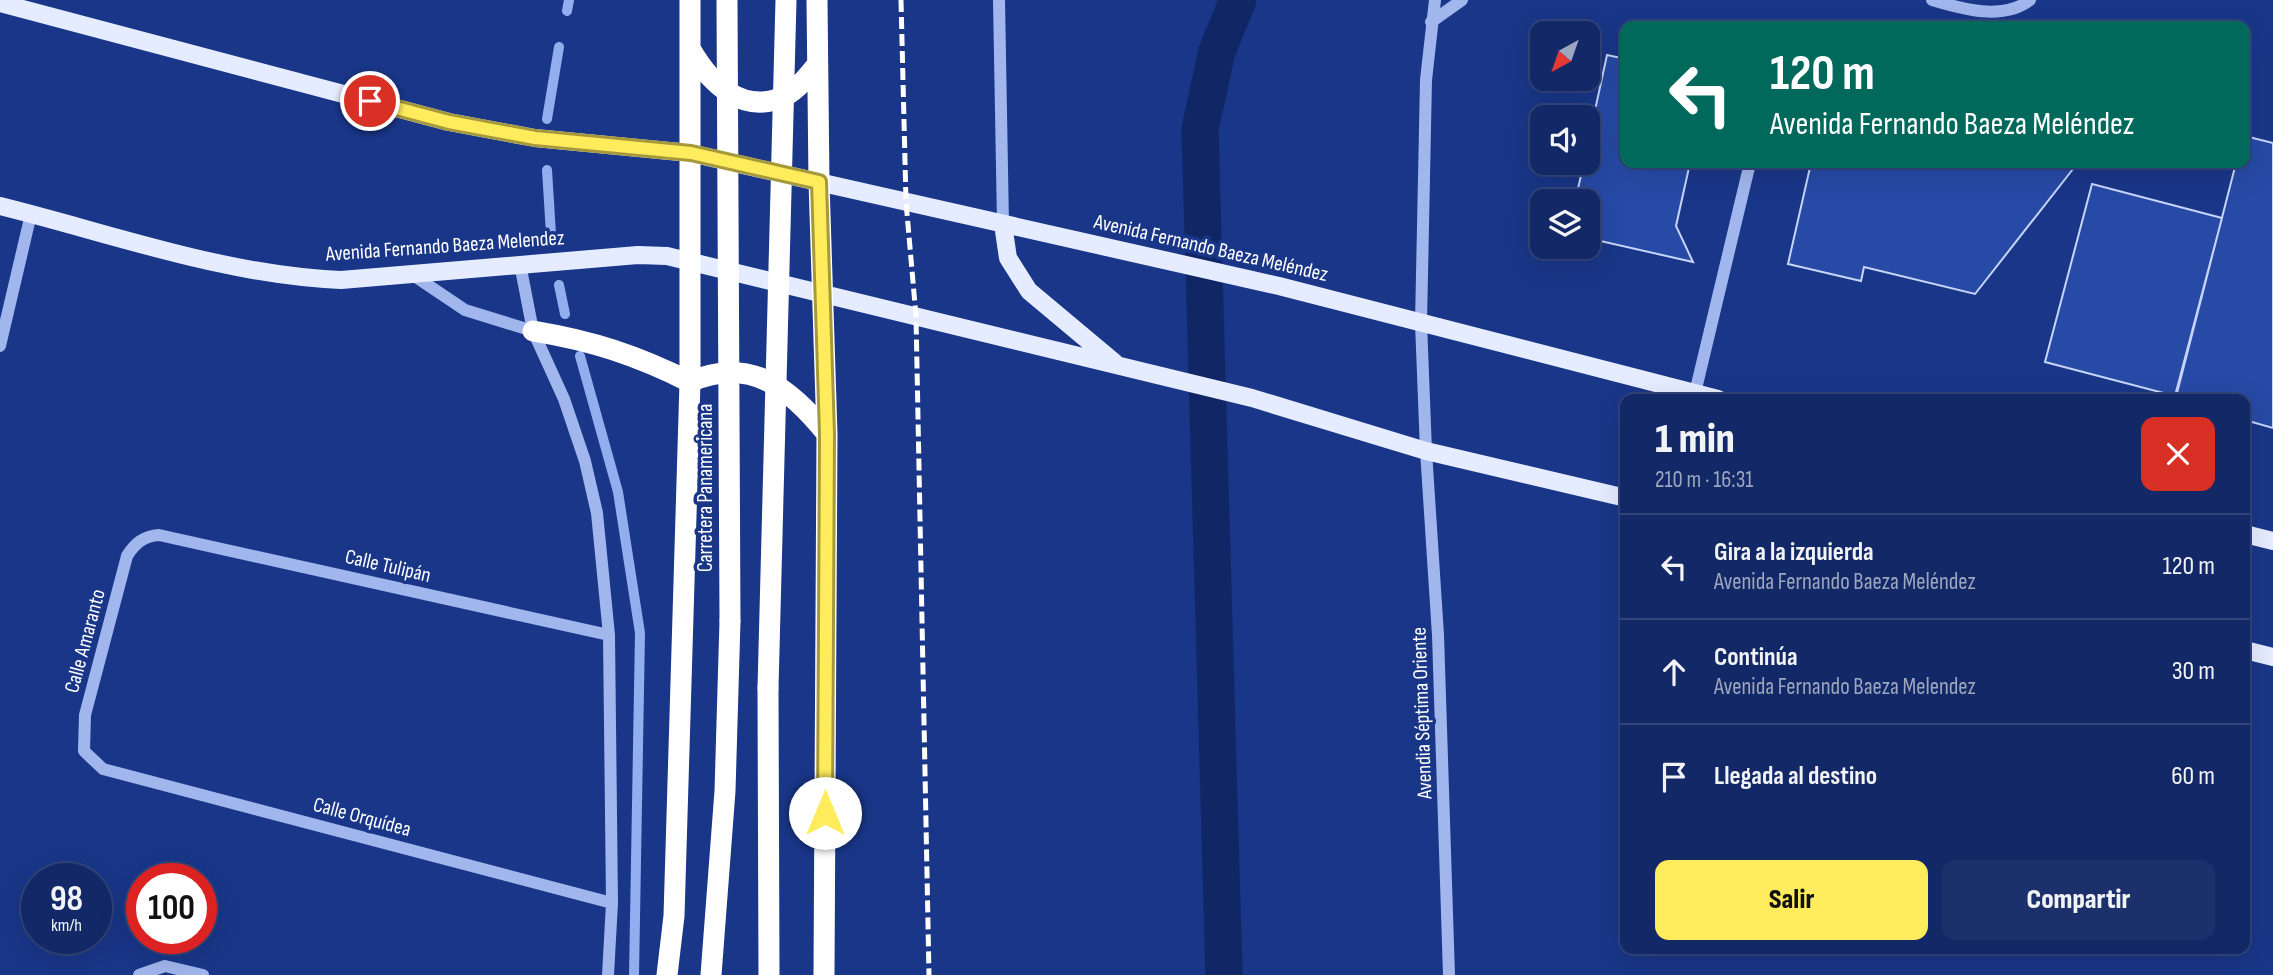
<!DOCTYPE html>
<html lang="es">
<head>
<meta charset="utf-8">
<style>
  :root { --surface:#132866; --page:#1c306c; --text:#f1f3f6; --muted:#9da6bf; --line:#32447a; --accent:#ffec5c }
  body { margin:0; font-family:"Sofia Sans Condensed",sans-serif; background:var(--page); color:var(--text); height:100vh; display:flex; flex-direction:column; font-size:26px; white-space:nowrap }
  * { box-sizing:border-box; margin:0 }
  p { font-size:23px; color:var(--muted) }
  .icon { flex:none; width:38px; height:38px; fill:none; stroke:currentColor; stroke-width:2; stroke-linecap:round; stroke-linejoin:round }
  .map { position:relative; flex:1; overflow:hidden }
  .panel { position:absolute; left:1620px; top:394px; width:630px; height:560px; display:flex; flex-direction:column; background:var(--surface); border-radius:14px; box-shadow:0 7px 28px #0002,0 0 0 2px var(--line) }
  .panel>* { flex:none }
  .hud { position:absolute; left:1620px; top:21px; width:630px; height:147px; border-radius:14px; box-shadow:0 7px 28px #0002,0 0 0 2px var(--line); background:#00695c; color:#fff; overflow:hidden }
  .needle { width:46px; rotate:220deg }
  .tools { position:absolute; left:1530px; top:21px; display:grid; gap:14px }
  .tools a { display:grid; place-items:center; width:70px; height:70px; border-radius:14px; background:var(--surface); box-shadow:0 7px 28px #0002,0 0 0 2px var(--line); font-size:35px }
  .speed { position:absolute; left:21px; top:863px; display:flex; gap:14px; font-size:35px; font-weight:700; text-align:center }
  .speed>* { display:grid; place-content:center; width:91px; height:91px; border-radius:50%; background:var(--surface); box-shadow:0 7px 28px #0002,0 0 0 2px var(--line); line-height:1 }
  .speed small { font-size:18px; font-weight:400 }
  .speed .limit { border:10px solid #d22; background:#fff; color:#111 }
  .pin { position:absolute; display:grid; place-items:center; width:60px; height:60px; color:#fff; margin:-30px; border:4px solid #fff; border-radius:50%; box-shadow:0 2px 7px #0007 }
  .me { position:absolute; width:77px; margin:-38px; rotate:0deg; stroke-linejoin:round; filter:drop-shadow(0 0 5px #0008) }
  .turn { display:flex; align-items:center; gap:24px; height:147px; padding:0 35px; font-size:32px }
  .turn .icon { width:91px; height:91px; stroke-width:2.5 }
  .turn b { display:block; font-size:49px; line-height:60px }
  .round { display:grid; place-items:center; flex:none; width:74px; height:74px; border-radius:14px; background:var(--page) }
  .overview { display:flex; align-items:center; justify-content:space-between; height:119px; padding:0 35px }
  h1 { font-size:42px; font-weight:800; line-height:52px }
  .primary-button { display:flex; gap:14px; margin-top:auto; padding:14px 35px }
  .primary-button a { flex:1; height:80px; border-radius:14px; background:var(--accent); color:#111; font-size:28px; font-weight:800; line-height:80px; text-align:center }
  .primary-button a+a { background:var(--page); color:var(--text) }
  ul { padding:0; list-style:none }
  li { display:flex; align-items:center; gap:21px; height:105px; padding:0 35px; border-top:2px solid var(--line) }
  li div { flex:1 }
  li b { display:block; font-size:26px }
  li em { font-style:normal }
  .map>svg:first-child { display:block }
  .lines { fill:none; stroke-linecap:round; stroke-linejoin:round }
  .stream { stroke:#93aeef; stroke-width:10 }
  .canal { stroke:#102665; stroke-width:37 }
  .building { fill:#274aa6; stroke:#c6d5f9; stroke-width:2 }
  .minor { stroke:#a1b6ed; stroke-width:12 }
  .major { stroke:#e6ecff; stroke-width:18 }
  .highway { stroke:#fff; stroke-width:21 }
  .rail { stroke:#fff; stroke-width:5; stroke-dasharray:12 5; stroke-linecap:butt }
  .highway-bridge { stroke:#fff; stroke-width:21 }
  .route-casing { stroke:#a6993c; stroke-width:18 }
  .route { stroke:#ffec5c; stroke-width:12 }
  .labels { text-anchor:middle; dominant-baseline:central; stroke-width:7; stroke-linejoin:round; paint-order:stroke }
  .street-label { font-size:21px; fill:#fff; stroke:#193688 }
</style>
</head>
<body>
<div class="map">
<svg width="2273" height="975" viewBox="0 0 2273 975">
  <rect width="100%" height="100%" fill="#193688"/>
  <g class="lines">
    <path class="stream" d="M567 11 569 0
      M547 119 559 47
      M547 170 551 234
      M559 285 565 314
      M580 356 618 492 640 633 634 975"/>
    <path class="canal" d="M1224 975 1200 129 1217 51 1238 0"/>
  </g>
  <path class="building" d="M1607 55 1626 59V163H1690L1676 226 1693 262 1587 238V201H1575L1584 163H1587V147Z
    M2245 136 2273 143V428L2245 420V399H2200L2177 393 2236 163H2245Z
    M1811 163H1933L1954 168 1955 163H2044L2073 169 1975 294 1864 267 1861 281 1788 264Z
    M2092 184 2222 218 2175 396 2045 362Z"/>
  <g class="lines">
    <path class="minor" d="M999 0 1003 224
      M1435 0 1426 80 1421 323 1426 451 1438 635 1449 975
      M1932 0C1962 9 2003 21 2030 0
      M1431 22 1462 0
      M520 264 533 331 564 399 585 461 597 513 609 635 612 903 608 975
      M410 273 465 310 533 331
      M0 346 31 214
      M1695 393 1750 163
      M609 635 159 535C144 536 135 543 127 556L85 715 84 751 103 769 612 903
      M139 975 165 966 203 975"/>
    <path class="major" d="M0 3 449 122 535 138 690 153 1279 286 1718 399
      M0 206C113 234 224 275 341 280L638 255 667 256 1252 398 1426 451 1626 498
      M1003 224 1008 258 1029 291 1115 363
      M2245 534 2273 541
      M2245 650 2273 657"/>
    <path class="highway" d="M817 0 819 182 827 434 824 975
      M691 50C710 83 743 116 785 96 798 89 808 76 817 65
      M533 331C593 341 636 355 690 382 750 355 791 389 827 434
      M768 688 769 975
      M667 975 674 916 690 382V0
      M711 975 725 791 730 621"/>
    <path class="rail" d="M901 0 906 202 916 316 929 975"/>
    <path class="highway-bridge" d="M727 0 730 621
      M768 688 786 0"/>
  </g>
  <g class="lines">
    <g class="route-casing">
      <path id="route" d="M370 101 449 122 535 138 691 153 819 182 827 434 825 813"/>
    </g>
    <use href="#route" class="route"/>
  </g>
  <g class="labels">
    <g class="street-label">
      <text transform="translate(445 246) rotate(-4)">Avenida Fernando Baeza Melendez</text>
      <text transform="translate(1211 248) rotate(13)">Avenida Fernando Baeza Meléndez</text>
      <text transform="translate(705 488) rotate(-90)">Carretera Panamericana</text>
      <text transform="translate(388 566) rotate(13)">Calle Tulipán</text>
      <text transform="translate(85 641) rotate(-75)">Calle Amaranto</text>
      <text transform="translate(1422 713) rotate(-92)">Avendia Séptima Oriente</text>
      <text transform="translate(362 817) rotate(15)">Calle Orquídea</text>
    </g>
  </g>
</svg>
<div class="tools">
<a><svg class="needle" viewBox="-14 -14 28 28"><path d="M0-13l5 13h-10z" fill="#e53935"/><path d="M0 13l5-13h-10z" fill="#9da6bf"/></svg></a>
<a><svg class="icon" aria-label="sound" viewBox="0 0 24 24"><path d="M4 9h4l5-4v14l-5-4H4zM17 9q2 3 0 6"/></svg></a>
<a><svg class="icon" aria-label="layers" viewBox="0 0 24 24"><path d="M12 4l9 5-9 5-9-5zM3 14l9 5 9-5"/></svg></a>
</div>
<div class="speed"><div>98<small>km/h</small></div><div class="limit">100</div></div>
<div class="pin" style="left:370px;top:101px;background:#d93025"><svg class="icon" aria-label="arrive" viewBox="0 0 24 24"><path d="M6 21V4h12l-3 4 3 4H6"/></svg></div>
<svg class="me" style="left:825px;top:813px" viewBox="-20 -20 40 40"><circle r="19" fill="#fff"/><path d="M0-13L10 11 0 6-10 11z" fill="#ffec5c"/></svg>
<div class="hud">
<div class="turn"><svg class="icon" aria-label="left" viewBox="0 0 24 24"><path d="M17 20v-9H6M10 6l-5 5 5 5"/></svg><div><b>120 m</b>Avenida Fernando Baeza Meléndez</div></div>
</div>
<section class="panel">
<div class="overview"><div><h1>1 min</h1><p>210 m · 16:31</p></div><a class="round" style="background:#d93025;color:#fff"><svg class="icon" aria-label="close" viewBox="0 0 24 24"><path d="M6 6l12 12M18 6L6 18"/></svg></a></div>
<ul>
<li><svg class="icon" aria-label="left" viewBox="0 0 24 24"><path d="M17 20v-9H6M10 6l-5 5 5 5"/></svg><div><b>Gira a la izquierda</b><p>Avenida Fernando Baeza Meléndez</p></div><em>120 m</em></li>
<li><svg class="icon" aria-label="ahead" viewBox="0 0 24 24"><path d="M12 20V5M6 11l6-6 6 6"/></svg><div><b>Continúa</b><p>Avenida Fernando Baeza Melendez</p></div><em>30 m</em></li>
<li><svg class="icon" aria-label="arrive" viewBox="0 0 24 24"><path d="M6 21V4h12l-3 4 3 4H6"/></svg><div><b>Llegada al destino</b></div><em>60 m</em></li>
</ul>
<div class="primary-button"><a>Salir</a><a>Compartir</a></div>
</section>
</div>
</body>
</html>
